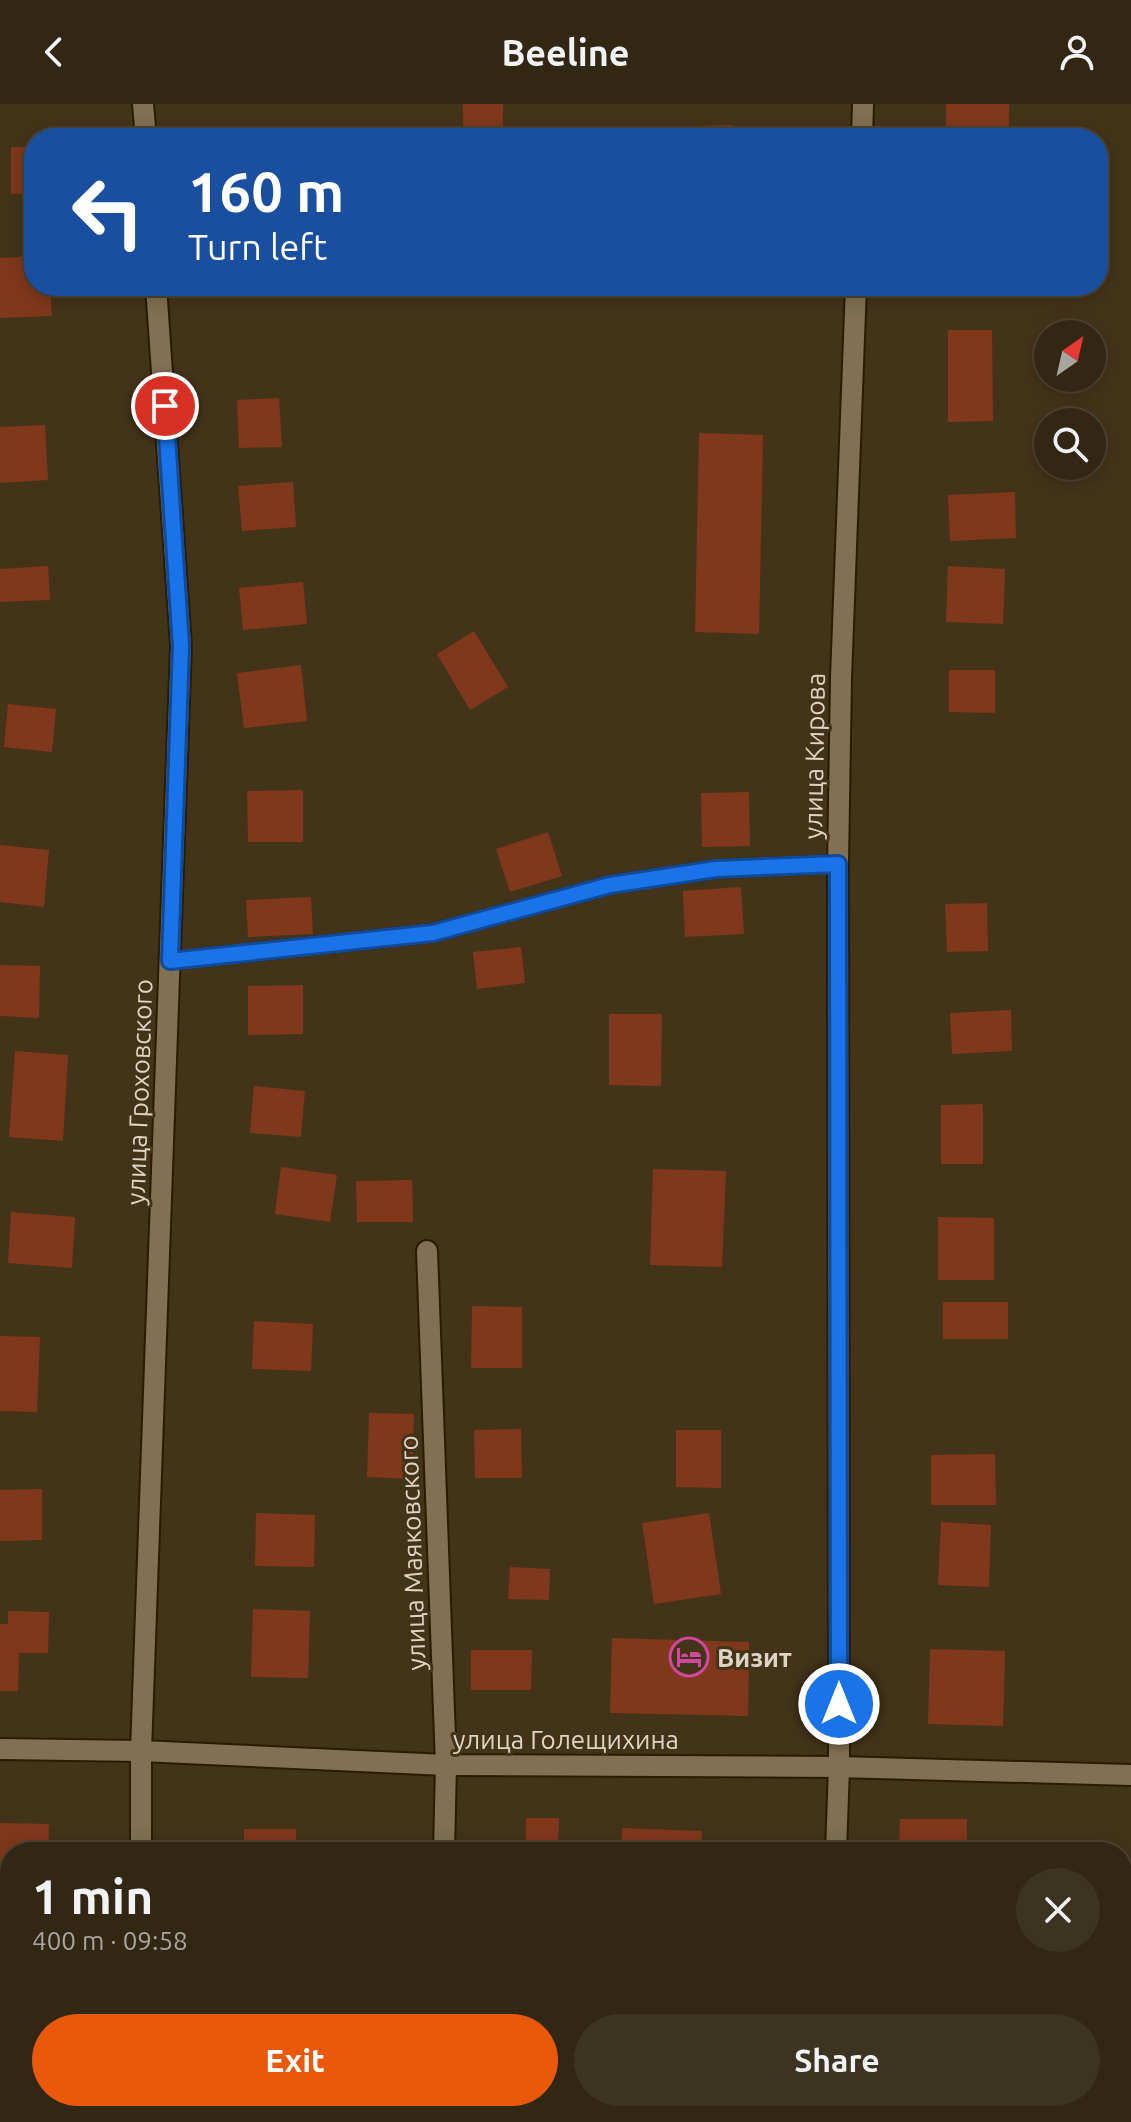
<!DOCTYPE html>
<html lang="en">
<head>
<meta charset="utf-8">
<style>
  :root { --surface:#322713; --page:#3d3321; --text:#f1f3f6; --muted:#a8a5a0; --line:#4d4433; --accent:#ea580c }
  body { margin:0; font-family:Ubuntu,sans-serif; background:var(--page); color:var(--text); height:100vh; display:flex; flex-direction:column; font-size:30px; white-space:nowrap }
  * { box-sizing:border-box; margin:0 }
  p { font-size:26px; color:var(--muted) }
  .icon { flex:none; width:44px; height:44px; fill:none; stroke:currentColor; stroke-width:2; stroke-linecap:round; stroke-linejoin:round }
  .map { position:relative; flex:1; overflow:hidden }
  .details { position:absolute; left:0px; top:1738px; width:1132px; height:280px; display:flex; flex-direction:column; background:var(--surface); border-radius:32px 32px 0 0; box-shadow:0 4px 20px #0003,0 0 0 2px var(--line) }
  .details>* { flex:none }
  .hud { position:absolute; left:24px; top:24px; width:1084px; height:168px; border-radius:32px; box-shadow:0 4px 20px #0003,0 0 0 2px var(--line); background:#1a4fa0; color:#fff; overflow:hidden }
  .needle { width:52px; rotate:34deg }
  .fabs { position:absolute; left:1034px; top:216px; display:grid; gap:16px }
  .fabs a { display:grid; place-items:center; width:72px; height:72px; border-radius:50%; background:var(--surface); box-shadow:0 4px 20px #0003,0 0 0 2px var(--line); font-size:40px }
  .pin { position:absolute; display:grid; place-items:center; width:68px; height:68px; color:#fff; margin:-34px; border:4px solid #fff; border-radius:50%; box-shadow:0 2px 8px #0007 }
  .me { position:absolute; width:88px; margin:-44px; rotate:0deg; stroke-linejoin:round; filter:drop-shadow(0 0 6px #0008) }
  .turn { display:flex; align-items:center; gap:28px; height:168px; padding:0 32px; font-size:36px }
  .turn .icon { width:104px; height:104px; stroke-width:2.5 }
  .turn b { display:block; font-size:56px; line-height:68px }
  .round { display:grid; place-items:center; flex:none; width:84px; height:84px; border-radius:42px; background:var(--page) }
  .summary { display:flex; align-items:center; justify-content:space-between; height:136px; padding:0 32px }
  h1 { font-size:48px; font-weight:600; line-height:60px }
  .action { display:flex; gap:16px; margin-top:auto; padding:16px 32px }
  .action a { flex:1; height:92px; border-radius:48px; background:var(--accent); color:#fff; font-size:32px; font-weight:600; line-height:92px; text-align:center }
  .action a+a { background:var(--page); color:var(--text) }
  header { display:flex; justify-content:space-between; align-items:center; height:104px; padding:0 32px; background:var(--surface); font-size:36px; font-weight:600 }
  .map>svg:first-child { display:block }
  .building { fill:#7f381c }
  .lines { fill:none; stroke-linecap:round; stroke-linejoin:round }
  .service-casing { stroke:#2a1b01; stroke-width:20 }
  .minor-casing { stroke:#2a1b01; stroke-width:24 }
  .tertiary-casing { stroke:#2a1b01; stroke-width:24 }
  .service { stroke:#817053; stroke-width:16 }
  .minor { stroke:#817053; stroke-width:20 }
  .tertiary { stroke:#817053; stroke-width:20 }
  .route-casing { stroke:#114b97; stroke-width:20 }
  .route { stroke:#1a73e8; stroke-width:14 }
  .labels { text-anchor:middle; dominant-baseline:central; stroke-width:6; stroke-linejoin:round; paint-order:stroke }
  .street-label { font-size:26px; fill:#ded4c4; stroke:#433419 }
  .poi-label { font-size:26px; font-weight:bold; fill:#ded4c4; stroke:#433419; text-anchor:start }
</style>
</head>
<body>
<header><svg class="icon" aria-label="back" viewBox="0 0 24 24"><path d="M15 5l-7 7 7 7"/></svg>Beeline<svg class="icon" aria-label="person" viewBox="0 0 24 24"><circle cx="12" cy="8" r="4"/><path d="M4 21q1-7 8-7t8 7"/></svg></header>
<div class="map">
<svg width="1131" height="2018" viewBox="0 0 1131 2018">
  <rect width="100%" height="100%" fill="#433419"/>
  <path class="building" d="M463 0H503V23H463Z
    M946 0H1009V34H946Z
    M732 21V34H655V23Z
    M281 29 282 34H256V32Z
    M11 43H34V89L11 90Z
    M34 152V182H50L52 212 0 214V154Z
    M492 182H550V188H492Z
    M948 226H992L993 317 948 318Z
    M279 294 282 343 239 344 237 296Z
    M45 321 48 376 0 379V323Z
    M699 329 763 331 759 530 695 528Z
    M293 378 296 423 242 427 238 382Z
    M1015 388 1016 434 950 437 948 391Z
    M48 462 50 496 0 498V465Z
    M948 462 1005 465 1003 520 946 518Z
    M303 478 307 520 243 526 239 484Z
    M474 527 508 583 470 606 437 550Z
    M301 561 307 617 244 624 237 569Z
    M949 566H995V609L949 608Z
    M8 600 56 605 52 648 4 643Z
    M303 686V738H248L247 687Z
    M749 688 750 742 702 743 701 689Z
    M548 728 562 772 510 788 496 745Z
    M0 741 49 746 44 803 0 798Z
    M741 783 744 830 685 833 683 787Z
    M311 793 313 830 248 833 246 796Z
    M987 799 988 847 947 848 945 800Z
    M521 843 525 879 477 885 473 848Z
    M0 861 40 862 39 914 0 912Z
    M303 881V930L248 931V882Z
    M1011 906 1012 947 952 950 950 909Z
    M609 910H662L661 982 609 981Z
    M15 947 68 951 63 1037 9 1033Z
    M254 982 305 987 301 1033 250 1029Z
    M983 1000V1060H941V1001Z
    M281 1063 337 1071 330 1118 275 1110Z
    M653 1065 726 1067 722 1163 650 1161Z
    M412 1076 413 1118H357L356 1077Z
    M11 1108 75 1113 72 1164 8 1159Z
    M938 1113 994 1114V1176H938Z
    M943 1198H1008V1235H943Z
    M472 1202 522 1203V1264H471Z
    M254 1217 313 1220 311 1267 252 1265Z
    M0 1232 40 1233 37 1308 0 1307Z
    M369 1309 414 1310 412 1375 367 1373Z
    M521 1325 522 1374H475L474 1326Z
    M676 1326H721V1384L676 1383Z
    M995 1350 996 1401H931V1351Z
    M42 1385V1436L0 1437V1386Z
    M256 1409 315 1411 314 1463 255 1462Z
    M709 1409 721 1490 654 1500 642 1419Z
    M941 1418 991 1421 989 1483 938 1481Z
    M510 1463 550 1465 549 1496 508 1495Z
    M253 1505 310 1507 308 1574 251 1573Z
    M8 1507 49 1508 48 1549H19L18 1587H0V1520H8Z
    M612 1534 749 1538 748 1612 610 1609Z
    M930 1545 1005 1547 1003 1622 928 1620Z
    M471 1546H532L531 1586H471Z
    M526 1714H559L558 1748H526Z
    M900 1715H967V1748H899Z
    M0 1719 49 1720 48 1748H10V1763H0Z
    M622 1724 702 1727 701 1748H621Z
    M244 1725H296V1748H244Z
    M1131 1767V1839H1128L1125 1768Z
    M0 1833H10V1873L0 1872Z
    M0 1935H10V1994L0 1993Z
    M1126 1961H1131V2018H1128Z
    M624 2008H693L694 2018H625Z
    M903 2008H933V2010L904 2012Z"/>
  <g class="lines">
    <g class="service-casing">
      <path id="service" d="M170 857 433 829 610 781 716 765 838 760"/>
    </g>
    <g class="minor-casing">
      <path id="minor" d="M143 0 146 34
        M862 34 863 0
        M427 1147 446 1661 444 1748
        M839 1663 838 760 841 574 856 182
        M141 1748V1647L181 542 156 182
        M139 2018V2008
        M437 2018 438 2008"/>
    </g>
    <g class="tertiary-casing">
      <path id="tertiary" d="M0 1645 141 1647 446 1661 839 1663 1131 1671
        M836 1748 839 1663
        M826 2018V2008"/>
    </g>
    <use href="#service" class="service"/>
    <use href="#minor" class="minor"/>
    <use href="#tertiary" class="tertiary"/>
  </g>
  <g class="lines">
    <g class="route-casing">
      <path id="route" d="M165 302 181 542 170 857 433 829 610 781 716 765 838 760 839 1600"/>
    </g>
    <use href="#route" class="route"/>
  </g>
  <defs>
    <g id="hotel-ring" transform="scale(2)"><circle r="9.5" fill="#433419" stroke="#d1479c" stroke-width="1.5"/><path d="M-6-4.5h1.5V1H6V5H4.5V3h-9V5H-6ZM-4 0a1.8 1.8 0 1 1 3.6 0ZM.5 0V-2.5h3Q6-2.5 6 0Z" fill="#d1479c"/></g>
  </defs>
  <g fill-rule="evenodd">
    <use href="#hotel-ring" x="689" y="1553"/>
  </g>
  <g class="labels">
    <g class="street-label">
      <text transform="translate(814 652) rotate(-89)">улица Кирова</text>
      <text transform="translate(139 988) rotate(-88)">улица Гроховского</text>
      <text transform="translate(412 1449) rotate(-92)">улица Маяковского</text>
      <text x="566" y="1635">улица Голещихина</text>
    </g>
    <g class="poi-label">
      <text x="717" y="1553">Визит</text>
    </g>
  </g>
</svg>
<div class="fabs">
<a><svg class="needle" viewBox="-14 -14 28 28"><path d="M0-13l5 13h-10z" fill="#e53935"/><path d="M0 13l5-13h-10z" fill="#a8a5a0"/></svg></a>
<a><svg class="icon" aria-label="search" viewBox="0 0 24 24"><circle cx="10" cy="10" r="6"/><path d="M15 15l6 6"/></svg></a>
</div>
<div class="pin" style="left:165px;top:302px;background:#d93025"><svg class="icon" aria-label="arrive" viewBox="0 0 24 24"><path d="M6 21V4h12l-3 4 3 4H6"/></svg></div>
<svg class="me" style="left:839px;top:1600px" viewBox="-20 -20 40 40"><circle r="17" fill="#1a73e8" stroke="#fff" stroke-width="3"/><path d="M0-11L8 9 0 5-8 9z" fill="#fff"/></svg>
<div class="hud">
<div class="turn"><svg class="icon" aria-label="left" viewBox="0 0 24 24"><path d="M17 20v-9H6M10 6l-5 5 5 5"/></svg><div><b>160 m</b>Turn left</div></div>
</div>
<section class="details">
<div class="summary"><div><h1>1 min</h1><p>400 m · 09:58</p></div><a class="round"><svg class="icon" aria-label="close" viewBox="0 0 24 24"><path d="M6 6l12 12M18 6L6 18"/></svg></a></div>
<div class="action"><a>Exit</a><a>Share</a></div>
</section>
</div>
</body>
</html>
